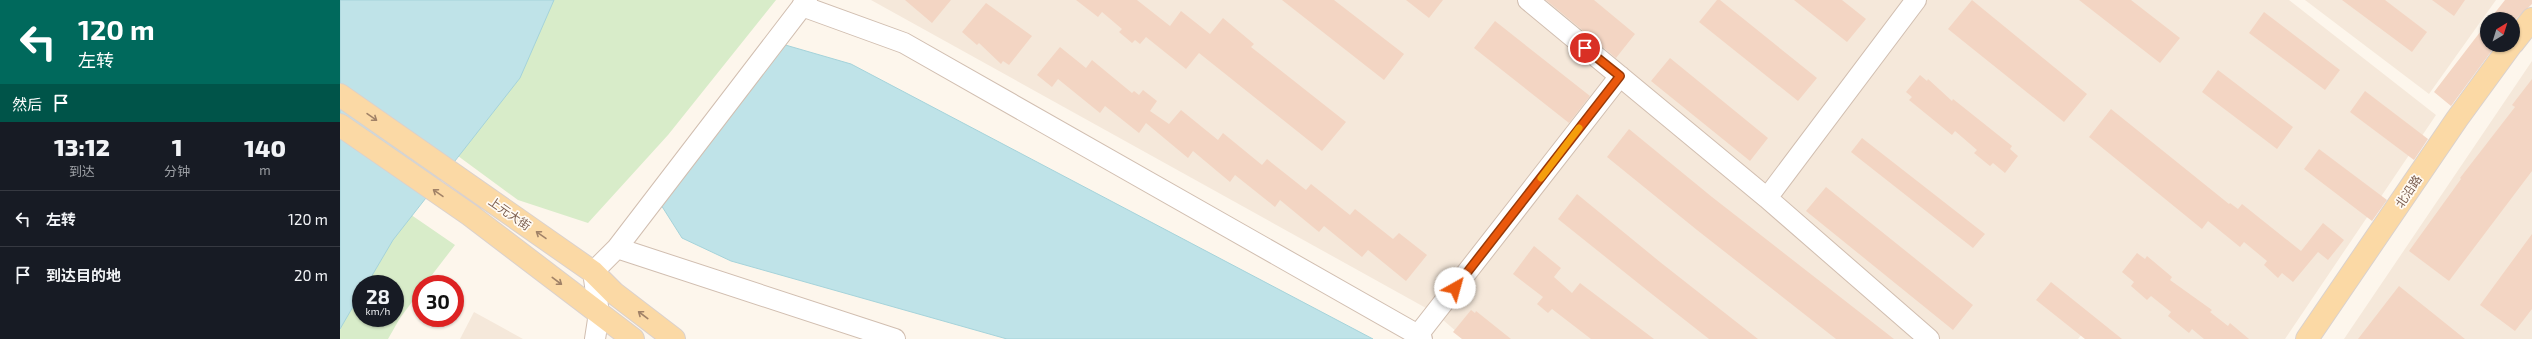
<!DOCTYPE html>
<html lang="zh">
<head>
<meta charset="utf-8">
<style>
  :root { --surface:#171b24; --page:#242831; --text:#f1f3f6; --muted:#9ea1a6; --line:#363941 }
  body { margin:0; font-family:"Exo 2","Noto Sans SC",sans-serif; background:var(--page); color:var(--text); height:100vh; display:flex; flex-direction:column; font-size:15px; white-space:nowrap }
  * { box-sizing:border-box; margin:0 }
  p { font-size:13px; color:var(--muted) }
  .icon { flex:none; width:22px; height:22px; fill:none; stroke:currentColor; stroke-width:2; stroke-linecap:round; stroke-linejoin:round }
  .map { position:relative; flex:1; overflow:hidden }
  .sheet { display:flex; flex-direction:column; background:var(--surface); width:340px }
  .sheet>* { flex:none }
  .guide { background:#00695c; color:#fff; overflow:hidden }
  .needle { width:26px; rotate:38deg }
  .fabs { position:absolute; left:2140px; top:12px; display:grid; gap:8px }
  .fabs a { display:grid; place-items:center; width:40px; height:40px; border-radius:50%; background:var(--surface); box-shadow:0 1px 3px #0004; font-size:20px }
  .speed { position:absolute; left:12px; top:275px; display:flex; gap:8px; font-size:20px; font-weight:700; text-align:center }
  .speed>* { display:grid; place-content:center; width:52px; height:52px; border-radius:50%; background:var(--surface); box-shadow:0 1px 3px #0004; line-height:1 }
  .speed small { font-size:10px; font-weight:400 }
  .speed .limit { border:6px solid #d22; background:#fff; color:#111 }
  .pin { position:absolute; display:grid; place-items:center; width:34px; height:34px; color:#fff; margin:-17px; border:2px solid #fff; border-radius:50%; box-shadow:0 1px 4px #0007 }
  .me { position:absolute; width:44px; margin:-22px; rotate:38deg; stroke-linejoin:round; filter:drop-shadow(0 0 3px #0008) }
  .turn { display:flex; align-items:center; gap:14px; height:84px; padding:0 12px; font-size:18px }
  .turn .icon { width:52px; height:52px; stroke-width:2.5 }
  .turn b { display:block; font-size:28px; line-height:34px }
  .then { display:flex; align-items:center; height:38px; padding:0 12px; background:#0003; gap:8px; font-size:15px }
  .eta { display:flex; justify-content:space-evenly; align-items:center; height:68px; text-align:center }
  .eta b { font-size:24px; font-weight:800; line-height:28px }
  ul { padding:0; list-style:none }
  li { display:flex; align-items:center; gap:12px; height:56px; padding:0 12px; border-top:1px solid var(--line) }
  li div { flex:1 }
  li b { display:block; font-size:15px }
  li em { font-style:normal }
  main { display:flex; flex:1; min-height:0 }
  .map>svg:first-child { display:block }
  .residential { fill:#f5e8da }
  .green { fill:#d8ecc9; fill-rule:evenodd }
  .water { fill:#bfe3e8; stroke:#a5d3da }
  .building { fill:#f3d5c3 }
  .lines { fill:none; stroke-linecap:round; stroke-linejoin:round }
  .minor-casing { stroke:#d1beb0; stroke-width:22 }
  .major-casing { stroke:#dad1cd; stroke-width:24 }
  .minor { stroke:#fff; stroke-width:20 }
  .major { stroke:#fbd9a5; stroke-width:22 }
  .oneway { stroke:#a18267 }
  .route-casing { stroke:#983908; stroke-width:10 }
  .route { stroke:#ea580c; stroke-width:7 }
  .slow { stroke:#f59e0b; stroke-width:7 }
  .labels { text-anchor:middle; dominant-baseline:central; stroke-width:3.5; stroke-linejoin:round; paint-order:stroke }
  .street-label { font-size:12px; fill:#7a5c4d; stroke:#fffaf3 }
</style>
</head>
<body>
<main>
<section class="sheet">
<div class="guide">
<div class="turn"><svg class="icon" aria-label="left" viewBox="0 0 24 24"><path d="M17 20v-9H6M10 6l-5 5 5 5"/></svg><div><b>120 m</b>左转</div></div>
<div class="then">然后<svg class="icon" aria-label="arrive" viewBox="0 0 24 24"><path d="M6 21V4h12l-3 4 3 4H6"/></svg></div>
</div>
<div class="eta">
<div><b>13:12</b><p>到达</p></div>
<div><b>1</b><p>分钟</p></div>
<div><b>140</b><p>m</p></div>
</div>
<ul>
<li><svg class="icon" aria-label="left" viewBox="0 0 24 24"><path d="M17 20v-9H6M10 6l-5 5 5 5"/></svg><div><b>左转</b></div><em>120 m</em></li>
<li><svg class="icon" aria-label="arrive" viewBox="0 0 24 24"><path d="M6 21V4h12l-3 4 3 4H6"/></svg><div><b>到达目的地</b></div><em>20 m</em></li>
</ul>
</section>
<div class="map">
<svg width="2192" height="339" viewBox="0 0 2192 339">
  <rect width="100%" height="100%" fill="#fdf6ec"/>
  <path class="residential" d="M531 0H1949L2096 115 1945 339H1748L1742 334 1738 339H1125L1095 313Z
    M1965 0H2156L2089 94Z
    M2192 61V339H2004Z
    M134 312 183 339H120Z"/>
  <path class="green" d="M0 0H436L328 135 248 223 178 200 118 156Z
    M0 166 115 245 85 284H81V290L60 318 48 339H0ZM21 284H55V318H21Z"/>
  <path class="water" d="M0 0H214L180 78 53 240 27 284H21V293L0 329Z
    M435 42 511 64 1033 339H667L391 261 342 238 316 197Z"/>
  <path class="building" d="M565 0H611L592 23Z
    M736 0H797L830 26 841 11 870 34 883 18 914 44 911 47 1006 122 982 151 859 53 846 69 806 37 800 44 795 40 792 43 779 32 782 29 762 12 758 17Z
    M942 0H994L1064 54 1044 80Z
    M1066 0H1103L1089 18Z
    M1206 0H1254L1295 34 1276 58Z
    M1377 0H1380L1477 78 1458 101 1359 22Z
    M1454 0H1502L1526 19 1507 42Z
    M1632 0 1747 94 1724 122 1608 29Z
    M1739 0H1791L1840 38 1820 63Z
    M2002 0H2045L2087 32 2072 52Z
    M2092 0H2125L2114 16Z
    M2165 0H2192V4L2176 19H2150Z
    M646 3 692 36 669 65 663 61 661 64 639 43 637 45 622 32Z
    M1924 12 2000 70 1985 90 1909 33Z
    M1155 21 1250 96 1229 123 1134 48Z
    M2147 23V45H2156L2111 106 2094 92Z
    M720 47 746 68 752 60 792 93 794 91 799 95 803 90 817 101 810 111 829 124 841 110 878 140 883 133 922 165 927 159 966 190 971 184 1010 215 1015 209 1053 239 1059 233 1087 255 1066 281 1028 250 1022 257 984 226 979 232 940 200 935 207 895 175 890 182 853 151 848 158 806 123 799 133 765 106 760 113 718 79 712 87 697 75Z
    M1330 58 1428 138 1410 161 1311 81Z
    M1878 70 1953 127 1937 149 1862 92Z
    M1580 75 1587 81 1588 79 1612 101 1613 99 1672 146 1670 149 1678 156 1665 173 1653 163 1650 166 1634 153 1637 150 1615 131 1612 135 1569 100 1572 97 1566 92Z
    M2192 79V171L2109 281 2069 251 2121 179 2120 178 2175 107 2172 105Z
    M2025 91 2088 139 2074 160 2010 112Z
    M1771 109 1889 204 1890 203 1898 209 1902 204 1961 251 1983 223 2004 240 1988 260 1978 252 1953 282 1942 273 1938 278 1924 265 1927 261 1904 242 1900 247 1868 221 1862 229 1749 137Z
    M1289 129 1372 197 1554 339H1496L1357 230 1267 157Z
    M1522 138 1645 234 1633 248 1511 152Z
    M1979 149 2047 200 2032 221 1964 169Z
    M1486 187 1633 305 1613 330 1466 211Z
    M1237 194 1320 262 1418 339H1369L1308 291 1218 219Z
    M2192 234V309L2175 331 2140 305Z
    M1194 246 1221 268 1214 277 1232 293 1240 283 1314 339H1251L1212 309 1208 313 1197 304 1203 297 1173 274Z
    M1797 253 1805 259 1807 256 1832 277 1830 280 1872 310 1870 312 1888 326 1890 323 1909 339H1864L1852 329 1849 333 1828 316 1831 312 1811 296 1807 300 1791 286 1794 282 1782 272Z
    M1711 282 1782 339H1745L1696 300Z
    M2059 286 2125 339H2018Z
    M1131 310 1135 313 1136 311 1171 339H1122L1113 332Z"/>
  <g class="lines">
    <g class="minor-casing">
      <path id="minor" d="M1188 0 1427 198 1589 339
        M462 6 564 43 1078 335
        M1427 198 1576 0
        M277 248 555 339
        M255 339 259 313 253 272 277 248 467 0
        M1082 339 1078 335 1280 76"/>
    </g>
    <g class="major-casing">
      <path id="major" d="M2173 43 2192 19
        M0 95 253 272 274 293 334 339
        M0 125 130 215 293 339
        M1967 339 2117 119 2171 45"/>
    </g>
    <use href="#minor" class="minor"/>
    <use href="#major" class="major"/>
  </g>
  <defs><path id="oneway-shaft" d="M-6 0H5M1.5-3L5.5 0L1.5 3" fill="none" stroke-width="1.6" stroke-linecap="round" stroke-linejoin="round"/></defs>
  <g class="oneway">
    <use href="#oneway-shaft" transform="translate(32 117) rotate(35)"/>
    <use href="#oneway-shaft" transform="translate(98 193) rotate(-145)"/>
    <use href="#oneway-shaft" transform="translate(201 235) rotate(-145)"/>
    <use href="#oneway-shaft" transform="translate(217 281) rotate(37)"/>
    <use href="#oneway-shaft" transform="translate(303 315) rotate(-143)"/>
  </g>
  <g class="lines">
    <g class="route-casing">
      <path id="route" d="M1115 288 1280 76 1245 48"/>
    </g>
    <use href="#route" class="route"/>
    <path class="slow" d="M1201 178 1239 128"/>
  </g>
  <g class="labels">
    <g class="street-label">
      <text transform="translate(2068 191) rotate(-56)">北沿路</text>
      <text transform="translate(170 213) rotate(35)">上元大街</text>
    </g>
  </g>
</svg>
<div class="fabs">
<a><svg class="needle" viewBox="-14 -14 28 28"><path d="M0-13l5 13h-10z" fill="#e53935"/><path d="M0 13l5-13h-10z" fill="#9ea1a6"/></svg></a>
</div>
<div class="speed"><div>28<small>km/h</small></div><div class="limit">30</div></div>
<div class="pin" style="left:1245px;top:48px;background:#d93025"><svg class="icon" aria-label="arrive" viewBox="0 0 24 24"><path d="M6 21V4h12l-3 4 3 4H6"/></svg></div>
<svg class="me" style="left:1115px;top:288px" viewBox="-20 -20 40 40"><circle r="19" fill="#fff"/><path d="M0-13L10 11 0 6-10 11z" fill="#ea580c"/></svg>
</div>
</main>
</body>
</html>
